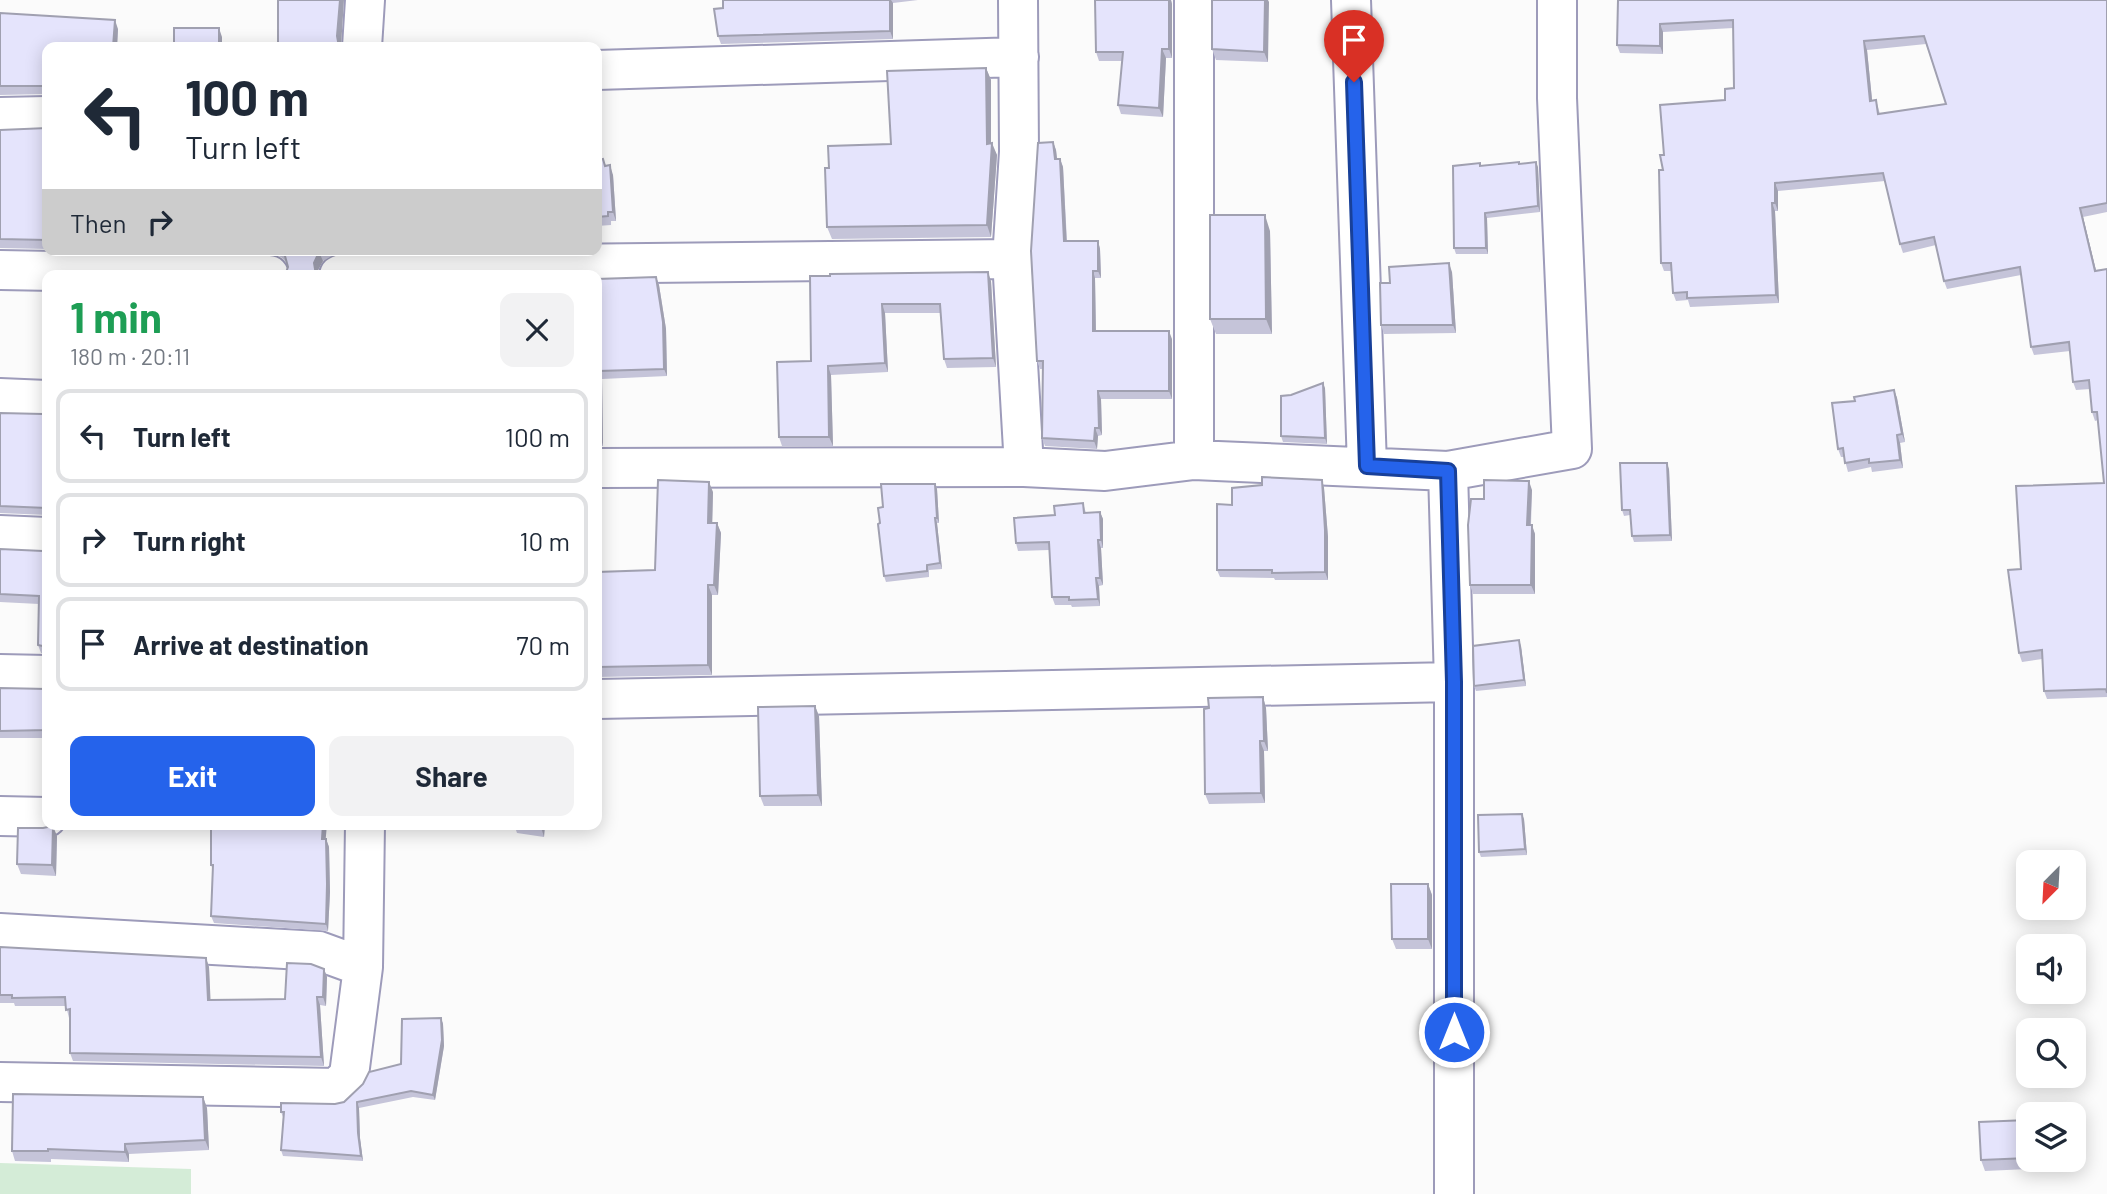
<!DOCTYPE html>
<html lang="en">
<head>
<meta charset="utf-8">
<style>
  :root { --surface:#fff; --page:#f2f2f3; --text:#1f2937; --muted:#747a83; --line:#e0e1e3; --accent:#2563eb }
  body { margin:0; font-family:Barlow,sans-serif; background:var(--page); color:var(--text); height:100vh; display:flex; flex-direction:column; font-size:26px; white-space:nowrap }
  * { box-sizing:border-box; margin:0 }
  p { font-size:23px; color:var(--muted) }
  .icon { flex:none; width:38px; height:38px; fill:none; stroke:currentColor; stroke-width:2; stroke-linecap:round; stroke-linejoin:round }
  .map { position:relative; flex:1; overflow:hidden }
  .details { position:absolute; left:42px; top:270px; width:560px; height:560px; display:flex; flex-direction:column; background:var(--surface); border-radius:14px; box-shadow:0 4px 18px #0003 }
  .details>* { flex:none }
  .guide { position:absolute; left:42px; top:42px; width:560px; height:214px; border-radius:14px; box-shadow:0 4px 18px #0003; background:#fff; color:var(--text); overflow:hidden }
  .needle { width:46px; rotate:204deg }
  .buttons { position:absolute; left:2016px; top:850px; display:grid; gap:14px }
  .buttons a { display:grid; place-items:center; width:70px; height:70px; border-radius:14px; background:var(--surface); box-shadow:0 4px 18px #0003; font-size:35px }
  .pin { position:absolute; display:grid; place-items:center; width:60px; height:60px; color:#fff; margin:-72px -30px; border-radius:50% 50% 50% 0; rotate:-45deg; box-shadow:0 0 7px #0007 }
  .pin .icon { rotate:45deg }
  .me { position:absolute; width:77px; margin:-38px; rotate:0deg; stroke-linejoin:round; filter:drop-shadow(0 0 5px #0008) }
  .turn { display:flex; align-items:center; gap:24px; height:147px; padding:0 28px; font-size:32px }
  .turn .icon { width:91px; height:91px; stroke-width:2.5 }
  .turn b { display:block; font-size:49px; line-height:60px }
  .then { display:flex; align-items:center; height:66px; padding:0 28px; background:#0003; gap:14px; font-size:26px }
  .round { display:grid; place-items:center; flex:none; width:74px; height:74px; border-radius:14px; background:var(--page) }
  .head { display:flex; align-items:center; justify-content:space-between; height:119px; padding:0 28px }
  h1 { font-size:42px; font-weight:700; line-height:52px; color:#1e9e55 }
  .action { display:flex; gap:14px; margin-top:auto; padding:14px 28px }
  .action a { flex:1; height:80px; border-radius:14px; background:var(--accent); color:#fff; font-size:28px; font-weight:700; line-height:80px; text-align:center }
  .action a+a { background:var(--page); color:var(--text) }
  ul { padding:0; list-style:none }
  li { display:flex; align-items:center; gap:21px; height:94px; margin:0 14px 10px; padding:0 14px; border:4px solid var(--line); border-radius:14px }
  li div { flex:1 }
  li b { display:block; font-size:26px }
  li em { font-style:normal }
  .map>svg:first-child { display:block }
  .green { fill:#d4ecd7 }
  .lines { fill:none; stroke-linecap:round; stroke-linejoin:round }
  .minor-casing { stroke:#9d9bba; stroke-width:42 }
  .minor { stroke:#fff; stroke-width:38 }
  .wall { fill:#c5c4d9; fill-rule:evenodd }
  .shaded-wall { fill:#a0a0b0 }
  .building { fill:#e5e4fc; stroke:#a0a0b0; stroke-width:2; fill-rule:evenodd }
  .route-casing { stroke:#184099; stroke-width:18 }
  .route { stroke:#2563eb; stroke-width:12 }
</style>
</head>
<body>
<div class="map">
<svg width="2107" height="1194" viewBox="0 0 2107 1194">
  <rect width="100%" height="100%" fill="#fbfbfb"/>
  <path class="green" d="M0 1163 191 1169V1194H0Z"/>
  <g class="lines">
    <g class="minor-casing">
      <path id="minor" d="M1018 0 1019 152 1012 259 1024 467
        M1351 0 1367 466
        M362 47 365 0
        M597 70 1019 57
        M0 117 47 116
        M0 270 269 275
        M339 275 363 266 1012 259
        M0 398 47 400
        M1194 460V0
        M597 468 1024 467 1105 471 1194 460 1448 471 1572 449 1557 98V0
        M1448 471 1454 682V1194
        M0 535 47 537
        M0 674 47 675
        M597 699 1454 682
        M0 816 47 817
        M0 933 319 951 363 967
        M0 1082 337 1088 349 1075 363 967 365 824"/>
    </g>
    <use href="#minor" class="minor"/>
  </g>
  <path class="wall" d="M723 0H918L893 3V39L721 44 718 36 723 8Z
    M1095 0H1171L1172 4V58H1166L1163 117 1121 114 1118 105 1122 61H1099L1096 52Z
    M1212 0H1268V62L1216 60 1212 49Z
    M1618 0H2107V212L2083 217 2096 270 2107 269V697L2047 699 2044 691 2042 659 2022 662 2019 653 2021 569 2104 483 2098 420 2095 421 2092 412 2090 389 2076 390 2073 382 2070 351 2034 355 2031 347 2021 275 1947 289 1944 281 1936 245 1903 253 1900 244 1885 181 1778 191V211H1775L1779 303 1690 307 1688 300 1676 301 1673 293 1672 271H1664L1661 263 1663 170 1664 155 1725 100 1734 88 1733 28 1663 32V54L1620 53 1617 45ZM1926 44 1946 104 1880 114 1876 100H1872L1867 50Z
    M0 13 118 29 117 47H47V94L0 95Z
    M986 68 991 80V144L997 155 991 237 832 239 827 227 829 168 891 144Z
    M47 128V249L0 248V130Z
    M1053 142 1056 150 1057 159H1060L1063 167 1067 241H1098L1100 249 1101 278H1095L1096 331 1172 339V399H1101L1102 435 1098 436 1097 449 1045 446 1042 438 1043 369H1040L1037 361Z
    M597 160 606 166 613 175 616 221H611V225L597 226Z
    M1519 164 1538 167 1540 212 1487 218 1488 254H1456L1454 248 1481 165Z
    M1270 231 1272 334H1216L1210 319Z
    M114 250H342L323 261 317 272 318 275H285L288 267 287 263 281 257 269 253Z
    M1452 272 1456 333 1384 334 1381 325 1390 283Z
    M810 276 991 281 996 367 947 368 944 359 941 313H885L888 372 831 375 833 446H782L779 437 811 361Z
    M656 277 659 285 666 329 667 376 602 379 603 446 597 447V279Z
    M1325 388 1327 444 1283 442 1281 436Z
    M1894 390 1897 398 1905 442 1900 443 1903 468 1872 472 1871 467 1848 472 1844 457H1841L1838 449 1855 401Z
    M0 413 43 414 47 413V515L0 513Z
    M1669 469 1672 541 1634 542 1632 536 1630 515 1624 516 1622 510Z
    M1322 480 1324 488 1328 537V580H1275L1274 578 1220 577 1217 570 1232 505Z
    M935 484 937 489 939 523H937L942 569 929 570V577L886 582 884 576 880 523 883 507Z
    M1532 490 1531 525 1535 534V594H1473L1470 585 1484 499Z
    M713 492 712 523H717L721 533 718 595H712V675L597 677V572L655 570Z
    M1083 503 1086 513 1100 512 1103 519V548H1101L1103 585 1099 586 1100 606 1072 607 1071 605H1055L1052 597 1049 550 1018 551 1016 543 1055 515Z
    M0 549 43 551H47V654L41 653 38 645 39 604 0 602Z
    M1521 646 1526 686 1476 691 1474 686Z
    M0 688 47 689V738H0Z
    M1263 697 1266 708 1268 751H1264L1265 803 1209 804 1205 794Z
    M815 706 819 716 822 806H764L760 796Z
    M1524 819 1527 855 1481 857 1479 852Z
    M514 824H545L544 837 517 833Z
    M57 836 56 876 21 874 17 864Z
    M326 839 329 847 330 892 328 931 214 923 211 916 213 870 211 865Z
    M1428 884 1432 895V949H1396L1392 939Z
    M0 947 206 958 209 967 210 1000 285 999 324 969 327 977 326 1006 320 1005 324 1066 73 1061 70 1053 69 1018 66 1006H15L14 1003H0Z
    M441 1018 443 1024 444 1046 435 1100 413 1097 359 1108 360 1138 363 1161 283 1156 281 1150 283 1117 281 1112 344 1102 401 1064Z
    M203 1097 207 1108 209 1150 129 1154V1162L51 1159V1162L15 1161 12 1151Z
    M2028 1120V1160H2048L2049 1168 1985 1171 1981 1160Z"/>
  <path class="shaded-wall" d="M340 0H344L341 47H339L337 36Z
    M890 0H891L893 3V39L890 31Z
    M1169 0H1171L1172 4V58L1169 49Z
    M1265 0H1268L1269 2 1268 62 1264 52Z
    M115 20 118 29 117 47H113Z
    M1660 24 1663 32V54L1660 46Z
    M219 28 222 37V47H219Z
    M1864 41 1867 50 1873 109 1870 101Z
    M1162 49 1166 58 1163 117 1159 108Z
    M986 68 991 80V156L987 144Z
    M1053 142 1056 150 1058 167 1055 159Z
    M992 143 997 155 991 237 987 225Z
    M1060 159 1063 167 1067 249 1064 241Z
    M1536 162 1538 167 1540 212 1538 206Z
    M610 165 613 175 616 221 613 212Z
    M1775 183 1778 191V211L1775 203Z
    M1772 203 1775 211 1779 303 1776 295Z
    M2080 208 2083 217 2098 279 2095 271Z
    M1485 213 1487 218 1488 254 1486 248Z
    M1265 215 1270 231 1272 334 1266 319Z
    M1098 241 1100 249 1101 278 1098 271Z
    M319 252 323 261 317 272 318 275H316L314 263Z
    M1449 263 1452 272 1456 333 1453 325Z
    M1093 271 1095 278 1096 339 1093 331Z
    M988 272 991 281 996 367 993 358Z
    M656 277 659 285 666 329 667 376 664 369Z
    M882 304 885 313 888 372 885 363Z
    M1169 331 1172 339V399L1169 391Z
    M828 366 831 375 833 446 829 437Z
    M599 371 602 379 603 446 601 439Z
    M1323 383 1325 388 1327 444 1325 438Z
    M1894 390 1897 398 1905 442 1902 434Z
    M1098 391 1101 399 1102 435 1099 428Z
    M1095 428 1098 436 1097 449 1094 441Z
    M1897 435 1900 443 1903 468 1900 460Z
    M1667 463 1669 469 1672 541 1670 535Z
    M1322 480 1324 488 1328 537V580L1325 572Z
    M1529 481 1532 490 1530 534 1527 525Z
    M709 482 713 492 712 533 708 523Z
    M935 484 937 489 939 523 937 518Z
    M1100 512 1103 519V548L1101 540Z
    M935 518 937 523 942 569 940 563Z
    M717 523 721 533 718 595 714 585Z
    M1532 525 1535 534V594L1531 585Z
    M1098 540 1101 548 1103 585 1100 578Z
    M1096 578 1099 586 1100 606 1098 599Z
    M708 585 712 595V675L708 665Z
    M1519 640 1521 646 1526 686 1524 680Z
    M1263 697 1266 708 1268 751 1264 741Z
    M815 706 819 716 822 806 818 795Z
    M1260 741 1264 751 1265 803 1261 793Z
    M1522 814 1524 819 1527 855 1525 849Z
    M323 824H327L325 847 322 839Z
    M541 824H545L544 837 541 827Z
    M53 826 57 836 56 876 52 865Z
    M326 839 329 847 330 892 328 931 326 924Z
    M1428 884 1432 895V949L1428 939Z
    M206 958 209 967 211 1009 208 1000Z
    M324 969 327 977 326 1006 323 997Z
    M317 997 320 1005 324 1066 321 1057Z
    M441 1018 443 1024 444 1046 435 1100 433 1095Z
    M203 1097 207 1108 209 1150 205 1140Z
    M357 1102 359 1108 360 1138 363 1161 361 1156 358 1133Z
    M125 1144 129 1154V1162L125 1152Z"/>
  <path class="building" d="M278 0H340L337 36 339 47H278Z
    M723 0H890V31L718 36 714 9 723 8Z
    M1095 0H1169V49H1162L1159 108 1118 105 1123 52H1096Z
    M1212 0H1265L1264 52 1212 49Z
    M1618 0H2107V203L2080 208 2095 271 2107 269V693L2106 689 2044 691 2042 650 2019 653 2008 570 2021 569 2016 486 2104 483 2097 412H2092L2089 380 2073 382 2069 342 2031 347 2020 267 1944 281 1934 237 1900 244 1883 173 1775 183V203H1772L1776 295 1687 298V292L1673 293 1671 263H1661L1659 170H1663L1660 155H1664L1660 105 1725 100V89L1734 88 1733 20 1660 24V46L1617 45ZM1924 36 1946 104 1878 114 1876 100 1870 101 1864 41Z
    M0 13 115 20 113 47H47V86H0Z
    M174 28H219V47H174Z
    M986 68 987 144 992 143 987 225 827 227 825 168H829L828 146 891 144 887 71Z
    M47 128V240L0 239V130Z
    M1053 142 1055 159H1060L1064 241H1098V271H1093V331H1169V391H1098L1099 428H1095L1094 441 1042 438 1043 361H1037L1031 251 1038 143Z
    M603 159 605 166 610 165 613 212H608V216L597 217V160Z
    M1519 162V164L1536 162 1538 206 1485 213 1486 248H1454L1453 166 1480 163V166Z
    M1210 215H1265L1266 319H1210Z
    M280 250H323L319 252 314 263 316 275H285L288 267 285 256Z
    M1449 263 1453 325H1381L1380 283H1390L1389 267Z
    M988 272 993 358 944 359 940 304H882L885 363 828 366 829 437H779L777 362 811 361 810 276H830V274Z
    M656 277 663 322 664 369 599 371 601 439H597V279Z
    M1323 383 1325 438 1281 436V396L1291 395Z
    M1894 390 1902 434 1897 435 1900 460 1869 463V459L1845 463 1843 448 1838 449 1832 403 1855 401 1854 397Z
    M0 413 43 414 47 413V508L0 506Z
    M1620 463H1667L1670 535 1632 536 1630 510H1622Z
    M1262 477 1322 480 1325 530V572L1272 573V570H1217V504L1232 505V488L1262 485Z
    M658 480 709 482 708 523H717L714 585H708V665L597 667V572L655 570Z
    M1484 480 1529 481 1527 525H1532L1531 585H1470L1468 525 1471 499H1484Z
    M881 484H935L937 518H935L940 563 927 565V571L884 576 878 524 880 523 878 508 883 507Z
    M1083 503 1084 513 1100 512 1101 540H1098L1100 578H1096L1098 599 1069 600V597H1052L1049 542 1016 543 1014 518 1055 515 1054 506Z
    M0 549 43 551H47V647L38 645 39 596 0 594Z
    M1519 640 1524 680 1474 686 1473 646Z
    M0 688 47 689V730L0 731Z
    M1263 697 1264 741H1260L1261 793 1205 794 1204 709 1209 708 1208 698Z
    M815 706 818 795 760 796 758 707Z
    M1522 814 1525 849 1479 852 1478 815Z
    M211 824H323L322 839H326L327 884 326 924 211 916 213 865H211Z
    M522 824H541V827Z
    M53 826 52 865 17 864 18 828H43Z
    M1391 884H1428V939H1392Z
    M0 947 206 958 208 1000 285 999 287 963 311 964 324 969 323 997H317L321 1057 70 1053V1009L66 1010 65 997 12 998V995H0Z
    M441 1018 442 1040 433 1095 411 1091 357 1102 358 1133 361 1156 281 1150 284 1112H281V1103L335 1104 344 1102 363 1084 369 1072 401 1064 402 1019Z
    M13 1094 203 1097 205 1140 125 1144V1152L48 1149V1151H12Z
    M2028 1120V1158L1981 1160 1979 1122Z"/>
  <g class="lines">
    <g class="route-casing">
      <path id="route" d="M1354 82 1367 466 1448 471 1454 682V1032"/>
    </g>
    <use href="#route" class="route"/>
  </g>
</svg>
<div class="buttons">
<a><svg class="needle" viewBox="-14 -14 28 28"><path d="M0-13l5 13h-10z" fill="#e53935"/><path d="M0 13l5-13h-10z" fill="#747a83"/></svg></a>
<a><svg class="icon" aria-label="sound" viewBox="0 0 24 24"><path d="M4 9h4l5-4v14l-5-4H4zM17 9q2 3 0 6"/></svg></a>
<a><svg class="icon" aria-label="search" viewBox="0 0 24 24"><circle cx="10" cy="10" r="6"/><path d="M15 15l6 6"/></svg></a>
<a><svg class="icon" aria-label="layers" viewBox="0 0 24 24"><path d="M12 4l9 5-9 5-9-5zM3 14l9 5 9-5"/></svg></a>
</div>
<div class="pin" style="left:1354px;top:82px;background:#d93025"><svg class="icon" aria-label="arrive" viewBox="0 0 24 24"><path d="M6 21V4h12l-3 4 3 4H6"/></svg></div>
<svg class="me" style="left:1454px;top:1032px" viewBox="-20 -20 40 40"><circle r="17" fill="#2563eb" stroke="#fff" stroke-width="3"/><path d="M0-11L8 9 0 5-8 9z" fill="#fff"/></svg>
<div class="guide">
<div class="turn"><svg class="icon" aria-label="left" viewBox="0 0 24 24"><path d="M17 20v-9H6M10 6l-5 5 5 5"/></svg><div><b>100 m</b>Turn left</div></div>
<div class="then">Then<svg class="icon" aria-label="right" viewBox="0 0 24 24"><path d="M7 20v-9h11M14 6l5 5-5 5"/></svg></div>
</div>
<section class="details">
<div class="head"><div><h1>1 min</h1><p>180 m · 20:11</p></div><a class="round"><svg class="icon" aria-label="close" viewBox="0 0 24 24"><path d="M6 6l12 12M18 6L6 18"/></svg></a></div>
<ul>
<li><svg class="icon" aria-label="left" viewBox="0 0 24 24"><path d="M17 20v-9H6M10 6l-5 5 5 5"/></svg><div><b>Turn left</b></div><em>100 m</em></li>
<li><svg class="icon" aria-label="right" viewBox="0 0 24 24"><path d="M7 20v-9h11M14 6l5 5-5 5"/></svg><div><b>Turn right</b></div><em>10 m</em></li>
<li><svg class="icon" aria-label="arrive" viewBox="0 0 24 24"><path d="M6 21V4h12l-3 4 3 4H6"/></svg><div><b>Arrive at destination</b></div><em>70 m</em></li>
</ul>
<div class="action"><a>Exit</a><a>Share</a></div>
</section>
</div>
</body>
</html>
